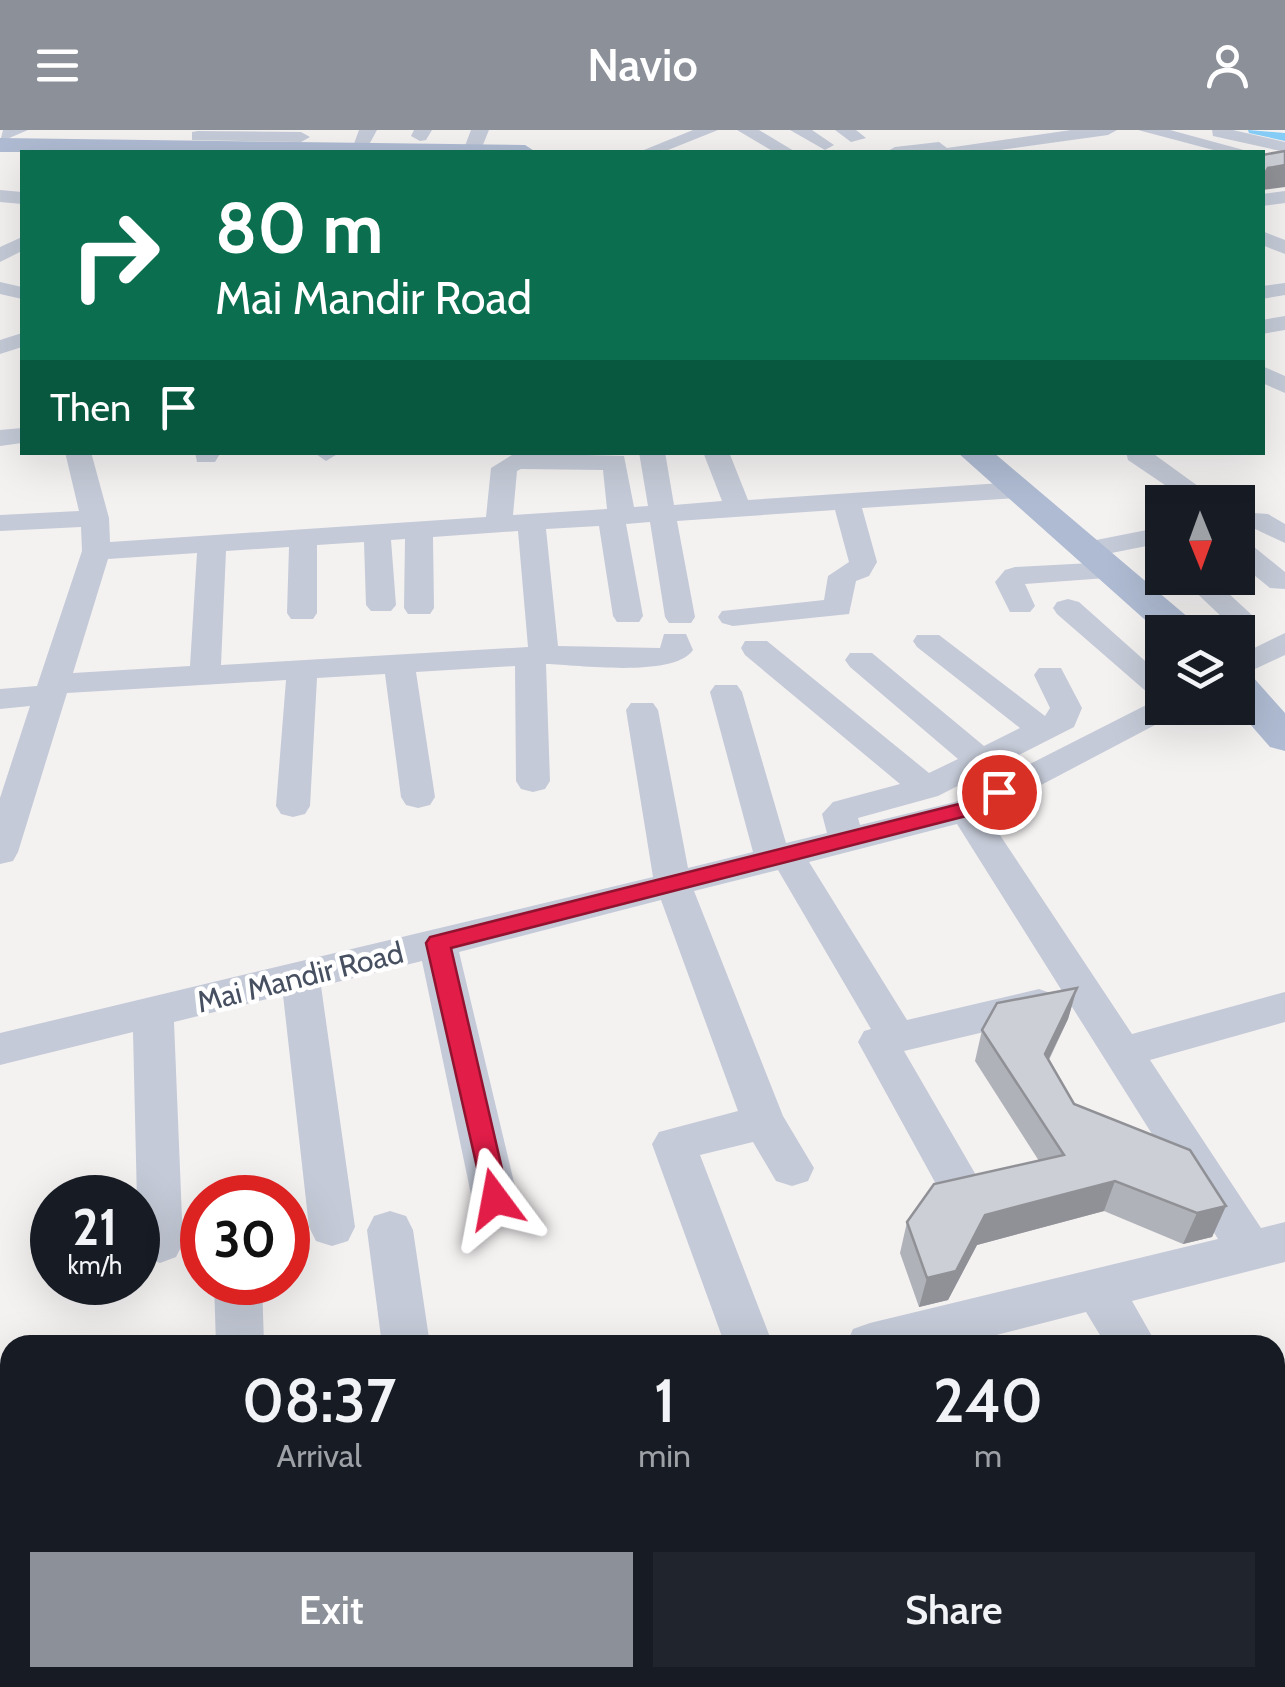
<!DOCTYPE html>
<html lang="en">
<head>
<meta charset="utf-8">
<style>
  :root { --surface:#171b24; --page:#20242c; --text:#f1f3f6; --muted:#9ea1a6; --accent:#8c9099 }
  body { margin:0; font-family:Cabin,sans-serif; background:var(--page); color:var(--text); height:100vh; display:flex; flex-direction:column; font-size:38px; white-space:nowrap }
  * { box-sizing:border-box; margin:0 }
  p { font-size:32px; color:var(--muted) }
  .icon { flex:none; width:55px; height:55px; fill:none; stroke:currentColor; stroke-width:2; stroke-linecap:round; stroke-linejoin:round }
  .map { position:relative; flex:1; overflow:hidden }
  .sheet { position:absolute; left:0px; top:1205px; width:1285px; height:352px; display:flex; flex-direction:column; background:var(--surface); border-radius:30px 30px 0 0; box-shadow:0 10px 40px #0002 }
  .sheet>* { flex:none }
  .hud { position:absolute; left:20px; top:20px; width:1245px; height:305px; border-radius:0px; box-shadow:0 10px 40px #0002; background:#0b6e4f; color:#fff; overflow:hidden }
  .needle { width:65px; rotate:179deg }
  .controls { position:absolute; left:1145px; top:355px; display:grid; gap:20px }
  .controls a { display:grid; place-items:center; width:110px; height:110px; border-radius:0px; background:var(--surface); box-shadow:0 10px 40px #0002; font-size:50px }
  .speed { position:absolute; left:30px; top:1045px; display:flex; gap:20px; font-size:50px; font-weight:700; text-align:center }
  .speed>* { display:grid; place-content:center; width:130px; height:130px; border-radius:50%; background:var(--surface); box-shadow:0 10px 40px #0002; line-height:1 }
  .speed small { font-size:25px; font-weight:400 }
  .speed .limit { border:15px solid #d22; background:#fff; color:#111 }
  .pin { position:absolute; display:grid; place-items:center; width:85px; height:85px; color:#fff; margin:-42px; border:5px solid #fff; border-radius:50%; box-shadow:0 2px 10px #0007 }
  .me { position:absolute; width:110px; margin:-55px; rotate:347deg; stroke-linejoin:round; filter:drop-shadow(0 0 8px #0008) }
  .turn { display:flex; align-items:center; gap:35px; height:210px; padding:0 30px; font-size:45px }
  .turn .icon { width:130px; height:130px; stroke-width:2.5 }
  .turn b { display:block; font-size:70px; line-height:85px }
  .then { display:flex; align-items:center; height:95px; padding:0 30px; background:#0003; gap:20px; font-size:38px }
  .eta { display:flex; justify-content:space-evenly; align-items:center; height:170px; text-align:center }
  .eta b { font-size:60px; font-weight:600; line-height:70px }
  .button { display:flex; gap:20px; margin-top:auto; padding:20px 30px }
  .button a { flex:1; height:115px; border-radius:0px; background:var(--accent); color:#fff; font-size:40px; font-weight:600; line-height:115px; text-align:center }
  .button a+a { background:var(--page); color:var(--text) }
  header { display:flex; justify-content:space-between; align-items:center; height:130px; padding:0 30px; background:var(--accent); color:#fff; font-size:45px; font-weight:600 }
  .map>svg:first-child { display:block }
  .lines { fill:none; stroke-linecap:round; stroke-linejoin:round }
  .canal { fill:#85ccf6; fill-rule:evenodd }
  .minor { fill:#c4cad7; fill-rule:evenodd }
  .major { fill:#aebbd2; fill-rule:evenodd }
  .wall { fill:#b0b2b9 }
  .shaded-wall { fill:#909196 }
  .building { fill:#cdcfd7; stroke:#909196; stroke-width:2.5 }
  .route { fill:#e11d48; stroke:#92132f; stroke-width:2.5 }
  .labels { text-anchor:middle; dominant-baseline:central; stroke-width:9; stroke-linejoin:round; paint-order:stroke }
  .street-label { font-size:30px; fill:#475061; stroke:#fff }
</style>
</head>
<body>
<header><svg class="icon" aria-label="menu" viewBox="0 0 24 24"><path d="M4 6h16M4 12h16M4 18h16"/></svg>Navio<svg class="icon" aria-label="person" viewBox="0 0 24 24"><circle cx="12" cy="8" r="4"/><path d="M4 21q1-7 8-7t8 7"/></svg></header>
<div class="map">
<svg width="1285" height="1557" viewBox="0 0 1285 1557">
  <rect width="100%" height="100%" fill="#f4f1f1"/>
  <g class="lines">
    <path class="canal" d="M1248 0 1285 3V11L1249 3Z"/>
    <path class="minor" d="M3 0H28L0 12Z
      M359 0H377L365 22H351Z
      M414 0H432L426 10 420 11 411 6Z
      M471 0H489L480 22 463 21Z
      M693 0H718L663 22H639Z
      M737 0H759L794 21 774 22Z
      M790 0H812L834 15 825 20Z
      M835 0H856L866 8 851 12Z
      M1071 0H1117L1108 5 986 22H886L895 17 939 12 947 18Z
      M1138 0H1170L1251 22H1221Z
      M1212 0H1233L1285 12V22L1213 6Z
      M198 1 301 2 310 7 301 12 192 10V2Z
      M0 60 22 62V74L0 72Z
      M1285 61V73L1262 76V64Z
      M1262 101 1285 110V124L1262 115Z
      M22 107V121L0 132V117Z
      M0 152 22 157V169L0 164Z
      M1285 153V165L1262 169V156Z
      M1285 186V200L1262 204V190Z
      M22 203V217L0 224V210Z
      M1262 236 1285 246V263L1262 253Z
      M22 298V313L0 316V300Z
      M65 322H91L109 388 110 412 486 387 491 338 515 323 624 326 634 377 648 376 639 322H665L674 375 722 371 703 322H729L748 370 1017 352 1030 360 1017 368 862 378 877 432 869 446 856 451 849 484 733 496 722 493 718 487 722 481 824 470 828 446 849 432 835 380 677 391 695 487 691 493H669L665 487 650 392 626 394 643 486 639 492H617L613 486 599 396 546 399 558 516 660 518 664 504H686L693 520C674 548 579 535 546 534L550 651 545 659 533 662 521 659 516 651 515 536 416 542 435 667 430 675 418 678 406 675 401 667 385 544 317 548 310 676 305 684 293 687 281 684 276 676 286 550 67 563 18 722 13 731 0 734V668L30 576 0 579V559L37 556 82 421 81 397 0 401V385L79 381ZM521 339 603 340 607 379 513 385 517 341ZM518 401 528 517 221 535 226 421 289 417 287 483 291 489H313L317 483V415L364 412 366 475 371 481H391L396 475 391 410 405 409 404 478 408 484H430L434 478 433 407ZM197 423 190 536 73 543 108 429Z
      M195 322H221L215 332H197Z
      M313 322H339V323L326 331Z
      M1126 322H1151L1220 372H1190L1128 330Z
      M1238 382 1268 384 1285 394V413L1253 398H1238Z
      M1162 397V413L1086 428 1076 426 1072 420 1076 414Z
      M1238 410 1248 412 1285 442V459L1270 458 1238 432Z
      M1110 432 1120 435 1124 441 1120 447 1025 454 1035 476 1030 482H1010L995 452 1005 440 1015 437Z
      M1181 448H1212L1254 487 1250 493H1228Z
      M1068 469 1079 472 1162 546V578H1179L1174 585 986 684 1132 904 1285 862V892L1150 930 1261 1098 1285 1092V1132L1132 1171 1157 1215H1106L1086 1182 957 1215H846L853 1199 870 1193 1218 1109 957 694 809 732 907 890 1039 859 1053 864 1059 874 1053 884 1039 889 904 921 980 1052 974 1065 958 1070 942 1065 858 912 864 901 871 899 778 740 694 761 783 986 814 1038 808 1051 792 1056 776 1051 753 1012 700 1025 773 1215H725L652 1014 659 1002 738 981 661 770 459 822 518 1069 511 1082 495 1088 479 1082 472 1069 422 831 321 856 355 1097 348 1111 332 1116 316 1111 309 1097 283 865 174 892 183 1113 176 1127 160 1133 144 1127 138 1114 133 902 0 935V903L653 747 626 580 631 573H653L658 580 688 738 753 722 710 562 715 555H737L742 562 786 713 827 703 822 684 833 672 900 654 745 525 741 518 745 511H767L929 643 958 629 850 537 845 530 850 523H872L984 616 1020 598 917 517 913 511 917 505H939L1045 586 1050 578 1034 545 1039 538H1061L1082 578 1074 597 938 666 858 688 860 695 955 672 1156 570 1057 484 1053 478 1057 472Z
      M1285 503V525L1238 547V526Z
      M390 1081 406 1086 413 1100 430 1215H382L367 1100 374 1086Z
      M214 1152H262L264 1215H216Z
      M10 1411V1465L0 1467V1413Z
      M1275 1417 1285 1421V1488L1275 1483Z
      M80 1548H138L137 1557H79Z
      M699 1548H756L758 1557H700Z
      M829 1548H887L891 1557H833Z"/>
    <path class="major" d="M0 8 525 15 536 22H0Z
      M957 322H993L1196 494 1201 502 1162 505Z
      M1238 543 1252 546 1285 583V621L1270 617 1236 578Z"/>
  </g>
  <path class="wall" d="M1077 858 1068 889 1049 930 1074 974 1226 1076 1212 1107 1183 1114 1104 1081 977 1115 948 1170 919 1177 900 1123 907 1092 1039 1031 975 931 982 900Z"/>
  <path class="shaded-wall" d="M1285 35V57L1262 60V45L1268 38Z
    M1077 858 1068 889 1036 955 1045 924Z
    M1115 1051 1104 1081 977 1115 948 1170 919 1177 927 1148 985 1085Z
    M1226 1076 1212 1107 1183 1114 1197 1083Z"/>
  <path class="building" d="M1285 21V35L1268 38 1264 45H1262V25Z
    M1077 858 1045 924 1074 974 1190 1020 1226 1076 1197 1083 1115 1051 985 1085 956 1141 927 1148 907 1092 934 1054 1064 1025 982 900 997 873Z"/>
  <path class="route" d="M999 656 1006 658 1009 662 1006 667 974 684 451 818 509 1069 505 1077 495 1080 486 1077 426 813 430 807 959 674Z"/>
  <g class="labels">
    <g class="street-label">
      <text transform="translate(300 847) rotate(-14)">Mai Mandir Road</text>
    </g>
  </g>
</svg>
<div class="controls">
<a><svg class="needle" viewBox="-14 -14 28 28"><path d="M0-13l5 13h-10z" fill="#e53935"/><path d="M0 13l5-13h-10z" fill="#9ea1a6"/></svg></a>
<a><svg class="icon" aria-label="layers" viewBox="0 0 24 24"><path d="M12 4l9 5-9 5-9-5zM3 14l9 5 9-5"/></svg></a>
</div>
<div class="speed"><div>21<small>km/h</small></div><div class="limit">30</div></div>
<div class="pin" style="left:999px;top:662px;background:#d93025"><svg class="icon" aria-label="arrive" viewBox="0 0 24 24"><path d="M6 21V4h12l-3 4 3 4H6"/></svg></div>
<svg class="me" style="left:495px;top:1069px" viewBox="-20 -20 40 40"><path d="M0-17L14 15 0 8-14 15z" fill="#e11d48" stroke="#fff" stroke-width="4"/></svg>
<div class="hud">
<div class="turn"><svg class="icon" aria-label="right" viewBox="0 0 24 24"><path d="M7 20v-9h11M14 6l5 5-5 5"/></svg><div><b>80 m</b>Mai Mandir Road</div></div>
<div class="then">Then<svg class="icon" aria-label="arrive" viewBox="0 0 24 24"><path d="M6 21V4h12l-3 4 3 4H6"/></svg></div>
</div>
<section class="sheet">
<div class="eta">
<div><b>08:37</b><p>Arrival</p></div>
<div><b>1</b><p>min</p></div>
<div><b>240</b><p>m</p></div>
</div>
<div class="button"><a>Exit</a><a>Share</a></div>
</section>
</div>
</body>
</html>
